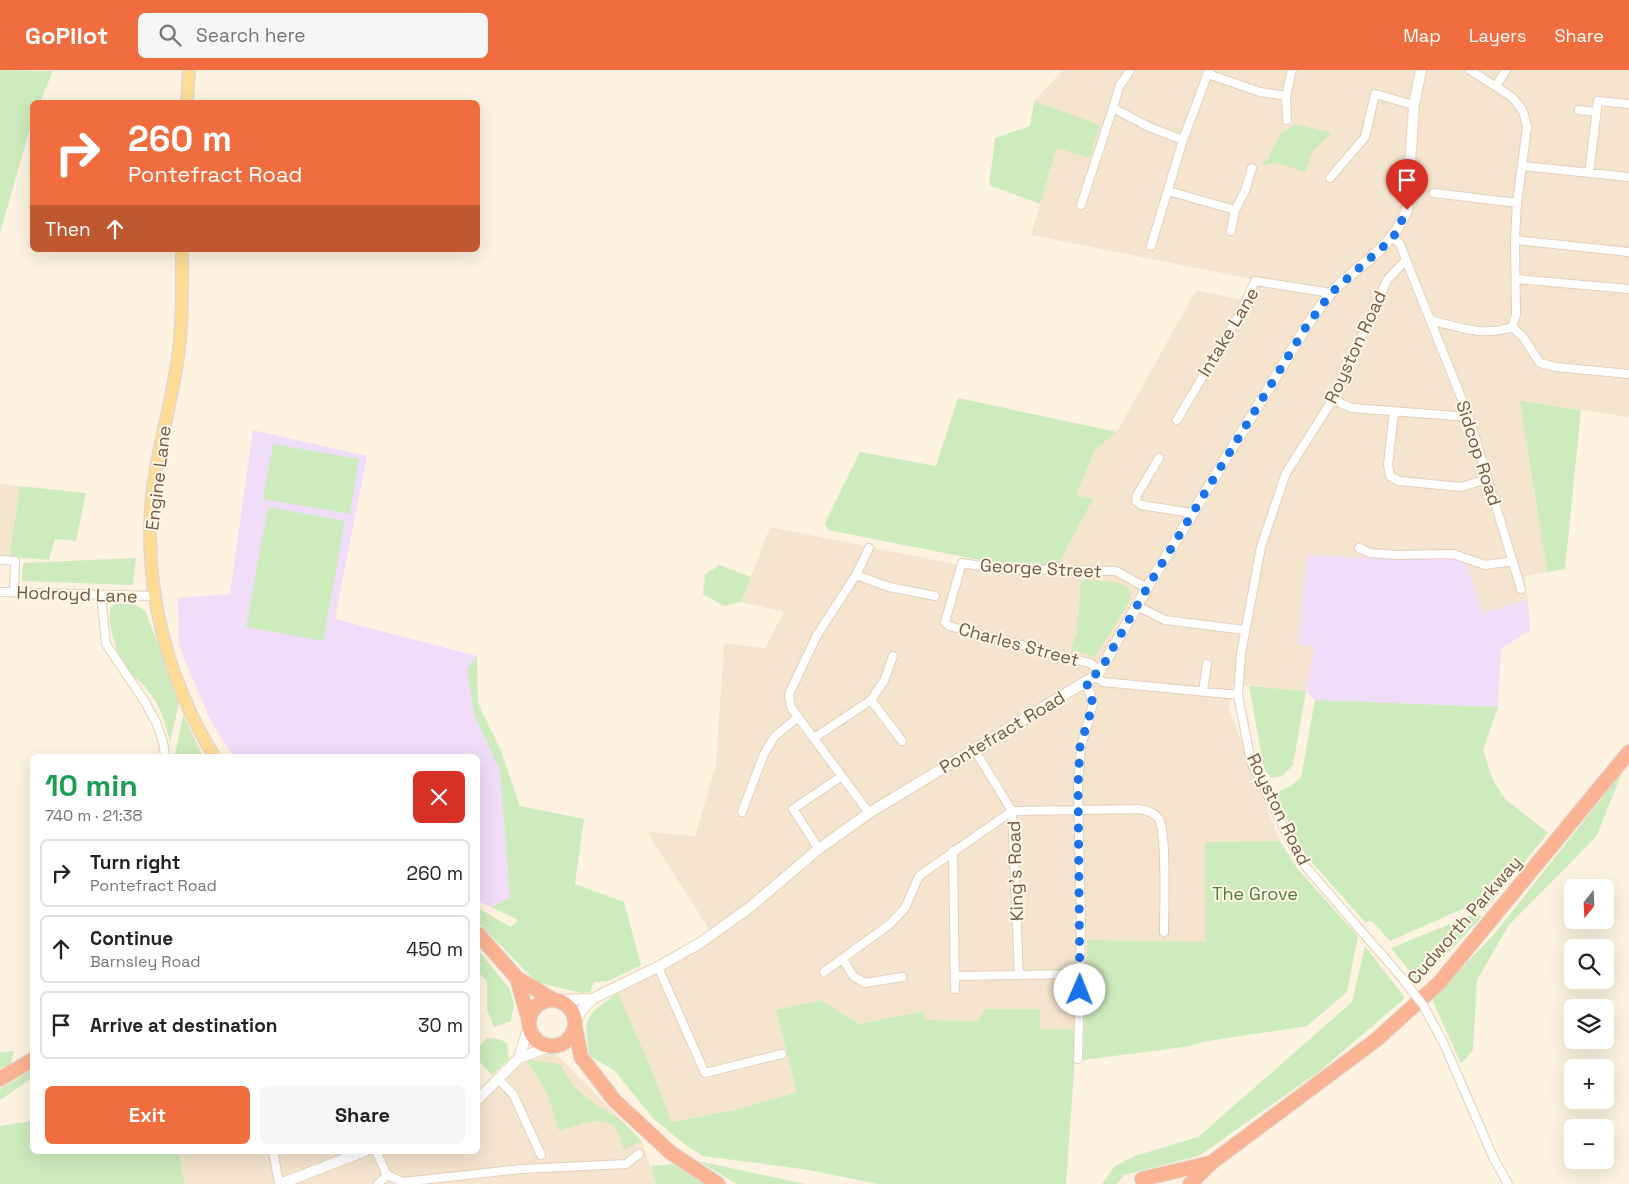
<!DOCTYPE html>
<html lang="en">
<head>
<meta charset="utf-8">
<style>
  :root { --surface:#fff; --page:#f6f6f6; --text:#222; --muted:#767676; --line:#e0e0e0; --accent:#ef6d3e }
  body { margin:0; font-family:"Space Grotesk",sans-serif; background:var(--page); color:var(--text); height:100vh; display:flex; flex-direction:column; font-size:19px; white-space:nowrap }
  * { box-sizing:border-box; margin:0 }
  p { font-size:16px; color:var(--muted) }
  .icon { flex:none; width:28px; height:28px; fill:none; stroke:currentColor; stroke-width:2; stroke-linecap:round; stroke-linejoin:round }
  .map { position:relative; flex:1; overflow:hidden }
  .sheet { position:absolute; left:30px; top:684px; width:450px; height:400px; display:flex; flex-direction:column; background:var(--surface); border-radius:8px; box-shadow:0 5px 20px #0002 }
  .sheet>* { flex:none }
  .guide { position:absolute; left:30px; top:30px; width:450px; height:152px; border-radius:8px; box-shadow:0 5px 20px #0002; background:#ef6d3e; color:#fff; overflow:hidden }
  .needle { width:32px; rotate:198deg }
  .buttons { position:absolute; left:1564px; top:809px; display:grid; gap:10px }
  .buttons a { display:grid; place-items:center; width:50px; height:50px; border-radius:8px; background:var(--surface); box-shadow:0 5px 20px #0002; font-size:25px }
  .pin { position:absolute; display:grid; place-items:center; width:42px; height:42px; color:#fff; margin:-51px -21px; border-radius:50% 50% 50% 0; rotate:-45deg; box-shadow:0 0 5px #0007 }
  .pin .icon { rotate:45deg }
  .me { position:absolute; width:55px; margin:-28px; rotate:1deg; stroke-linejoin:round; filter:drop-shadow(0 0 4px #0008) }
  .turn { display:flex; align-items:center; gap:18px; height:105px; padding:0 15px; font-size:22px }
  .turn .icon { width:65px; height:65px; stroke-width:2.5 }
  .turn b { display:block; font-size:35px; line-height:42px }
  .then { display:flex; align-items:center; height:48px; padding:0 15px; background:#0003; gap:10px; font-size:19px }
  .round { display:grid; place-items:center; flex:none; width:52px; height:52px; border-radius:8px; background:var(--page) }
  .summary { display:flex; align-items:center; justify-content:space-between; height:85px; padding:0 15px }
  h1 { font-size:30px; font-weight:700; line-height:38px; color:#1e9e55 }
  .cta { display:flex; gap:10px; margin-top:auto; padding:10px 15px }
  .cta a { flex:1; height:58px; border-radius:8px; background:var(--accent); color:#fff; font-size:20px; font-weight:700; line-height:58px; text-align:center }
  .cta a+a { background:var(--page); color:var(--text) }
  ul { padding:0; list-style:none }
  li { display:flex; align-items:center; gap:15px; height:68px; margin:0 10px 8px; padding:0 5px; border:2px solid var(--line); border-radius:8px }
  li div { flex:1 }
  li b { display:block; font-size:19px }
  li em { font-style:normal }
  header { display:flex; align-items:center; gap:30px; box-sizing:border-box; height:70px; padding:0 25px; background:var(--accent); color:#fff }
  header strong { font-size:24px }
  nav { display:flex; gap:28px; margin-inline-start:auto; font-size:18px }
  .search { width:350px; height:45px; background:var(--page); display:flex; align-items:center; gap:12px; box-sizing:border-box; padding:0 18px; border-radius:8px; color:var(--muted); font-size:19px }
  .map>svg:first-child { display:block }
  .residential { fill:#f5e5ce }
  .education { fill:#f0ddf9 }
  .green { fill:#ceebbe }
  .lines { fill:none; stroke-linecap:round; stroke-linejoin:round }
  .street-casing { stroke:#e2cfbb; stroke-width:10 }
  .secondary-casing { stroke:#e7d1b9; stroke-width:12 }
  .primary-casing { stroke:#ded7d3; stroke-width:14 }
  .highway-casing { stroke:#ded7d3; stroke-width:16 }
  .street { stroke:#fff; stroke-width:8 }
  .secondary { stroke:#fff; stroke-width:10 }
  .primary { stroke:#ffdc95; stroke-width:11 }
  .highway { stroke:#fbb393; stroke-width:14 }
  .street-bridge-casing { stroke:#e2cfbb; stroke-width:10; stroke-linecap:butt }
  .street-bridge { stroke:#fff; stroke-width:8 }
  .route { stroke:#1a73e8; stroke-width:9; stroke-dasharray:0 16.2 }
  .labels { text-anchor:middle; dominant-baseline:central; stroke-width:4; stroke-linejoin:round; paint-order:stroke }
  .street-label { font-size:18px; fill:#755946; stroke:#fff7e7 }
  .park-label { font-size:18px; fill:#4d7c3d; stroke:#fff7e7 }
</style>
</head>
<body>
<header>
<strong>GoPilot</strong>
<div class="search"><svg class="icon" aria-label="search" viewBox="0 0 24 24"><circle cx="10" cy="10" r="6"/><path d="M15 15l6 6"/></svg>Search here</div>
<nav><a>Map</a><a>Layers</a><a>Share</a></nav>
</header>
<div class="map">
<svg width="1629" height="1114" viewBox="0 0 1629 1114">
  <rect width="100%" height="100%" fill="#fdf3e0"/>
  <path class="residential" d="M1063 0H1629V347L1520 331 1547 502 1524 507 1528 530 1483 543 1464 488 1391 489 1298 575 1314 576 1306 621 1233 614 1229 639 1280 771 1205 772 1206 872 1078 870 1077 960 1039 959 1040 939H985L978 951 924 950 922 941 859 954 821 930 776 941 797 1022 735 1040 671 1052 656 1009 618 923 679 891 714 867 647 762 695 766 716 694 724 573 765 578 784 542 741 532 770 457 994 502 1052 506 1093 429 1076 425 1095 380 1117 362 1196 220 1242 230 1252 209 1031 165 1057 78 1099 56 1034 31Z
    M0 414 20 416 9 487 0 486Z
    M554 982 642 1071 656 1114H185L178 1081H478V1028L522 994Z"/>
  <path class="education" d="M253 360 367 386 335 549 477 586 467 600 474 644 500 701 510 828 491 837 478 831V686H233L211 651 179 576 178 528 230 524Z
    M1307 485 1391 489 1464 488 1483 543 1528 530 1530 560 1501 579 1498 637 1315 630 1306 621 1314 576 1298 575Z"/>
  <path class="green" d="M0 0 53 1 40 32H32V51L0 163Z
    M1034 31 1100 55 1090 88 1057 78 1040 134 989 115 995 68 1030 56Z
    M1296 54 1332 63 1312 82 1305 102 1278 93 1261 95 1267 90 1281 63Z
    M958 328 1117 362 1095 380 1076 425 1093 429 1058 495 1000 494 828 460 825 453 860 382 936 396Z
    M1520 331 1581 340 1565 499 1547 502Z
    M273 374 359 389 350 444 263 429Z
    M20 416 86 423 76 471 55 469 49 490 9 487Z
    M268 437 345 451 323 571 246 557Z
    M136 488 133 515 22 511 23 493Z
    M720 495 751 507 741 532 724 536 703 524 705 504Z
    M1081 510 1115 512 1129 518 1131 529 1095 587 1071 580 1077 562Z
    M120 533 136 535 146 542 179 633 170 673C166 654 160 635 147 619 142 612 133 607 128 599 117 584 106 554 111 536Z
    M477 586 478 633 501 681 520 736 584 749 575 814 624 832 641 895 609 911 594 912 590 922 581 923 536 912 478 852V838L511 857 518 850 491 837 510 828 500 701 474 644 467 599Z
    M1249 616 1306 621 1293 695 1282 706 1271 708 1264 698Z
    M1315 630 1498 637 1483 680 1493 710 1505 729 1548 763 1485 840 1474 834 1390 871 1372 851 1365 852 1306 786 1274 724 1292 715 1301 707Z
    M183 645 203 686H175Z
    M1623 701 1596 767 1509 855 1477 910 1473 980 1461 994 1432 929 1496 862Z
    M1280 771 1297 798 1358 866 1347 922 1307 956 1202 972 1191 976 1083 990 1087 870 1206 872 1205 772Z
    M1477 843 1482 847 1419 913 1391 878Z
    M1365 876 1405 928 1321 1000 1199 1086 1124 1105 1117 1114H1102L1115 1096 1135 1086 1198 1067 1352 932Z
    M478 880 509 918 514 934 511 951 494 957 487 939V911L478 902Z
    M618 923 655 1007 671 1052 735 1040 797 1022 776 940 821 930 859 954 923 941 925 950 978 951 985 939H1040V959L1077 960 1066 1114H878L809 1100 703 1086 684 1074 652 1047 614 1000 590 986C582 946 586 945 618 923Z
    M487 968 499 969 507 973 509 989 492 1005 478 990V978Z
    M14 981 11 994 0 999V982Z
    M531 990 560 994C575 1025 592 1031 619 1049 627 1055 634 1064 642 1071L623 1080C618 1037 587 1052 559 1061L547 1023 527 991Z
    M32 1000V1008L0 1030V1019Z
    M32 1051V1081H178L185 1114H0V1056Z
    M698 1091 805 1114H737Z
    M673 1094 707 1114H656L651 1096Z"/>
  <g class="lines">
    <g class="street-casing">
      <path id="street" d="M1130 0 1119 17 1113 38 1149 57 1183 70
        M1470 0 1512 27 1523 41 1527 57 1517 133 1515 170 1516 245 1512 257
        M1208 4 1260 22 1286 26
        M1496 16 1506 0
        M1579 40 1596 42
        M1287 50 1286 26 1292 0
        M1523 96 1629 107
        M1589 103 1598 31 1629 34
        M1330 108 1365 67 1375 24 1414 35
        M1168 121 1235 140 1245 121 1252 98
        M1434 123 1517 133
        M1081 135 1113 38
        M1231 161 1235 140
        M1393 168 1400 174 1406 190 1387 210 1335 326 1286 403 1261 477 1241 584 1238 625 1251 692 1300 790 1402 908
        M1515 170 1629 182
        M1151 176 1183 70 1209 0
        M1406 190 1469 347 1521 519
        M1516 209 1629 219
        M1430 250C1458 257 1484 267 1512 257
        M1512 257 1523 267 1540 293 1556 297 1629 304
        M1335 326 1340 333 1352 338 1469 347
        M1394 342 1388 395 1390 406 1399 411 1461 417 1488 409
        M1177 350 1241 242 1255 211 1331 223
        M1159 388 1137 425 1136 431 1141 435 1192 443
        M869 478 856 505 817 565 789 624 791 637 798 647 869 743
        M1359 478 1370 483 1396 485 1453 484 1485 495 1513 491
        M0 490 15 491 14 522
        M856 505 889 517 935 526
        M0 522 154 526
        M101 525 106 574 145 632 156 652 163 672 165 686
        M1137 536 1165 550 1245 560
        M1100 601 1090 593 949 556 945 552 962 493 999 499 1116 501 1147 518
        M1095 606 1103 612 1238 625
        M1203 621 1207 594
        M871 630 902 671
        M814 668 871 630 884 611 893 586
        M974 679 1012 741 1019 905
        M742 742 764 684 775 666 798 647
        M819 779 793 739 842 706
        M953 781 955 919
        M843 889 853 906 865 913 902 907
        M658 897 705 1003 782 984
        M824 902 890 854 905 838 919 806 1012 741 1139 739C1146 740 1154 742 1159 749 1167 763 1164 841 1164 862
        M955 906 1081 904
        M1444 974 1494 1089 1508 1114
        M1078 989 1081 852 1078 716 1081 677 1093 634 1086 611
        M498 1009 513 1024 541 1085
        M273 1081 279 1114
        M376 1081 387 1105 403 1112 521 1099 626 1094 639 1084
        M378 1114 387 1105"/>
    </g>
    <g class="secondary-casing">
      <path id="secondary" d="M558 930 592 929
        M575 953 581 941 592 929 658 897 700 873 749 838 816 781 869 743 1095 606 1100 601 1147 518 1306 257C1314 245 1322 233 1332 222 1360 193 1391 180 1407 140L1414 35 1421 0
        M519 988 529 956
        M478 1029 519 988 552 976
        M280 1114 365 1081"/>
    </g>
    <g class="primary-casing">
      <path id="primary" d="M187 32 189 0
        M182 180C182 213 183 246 179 279 173 333 154 386 151 440 145 525 169 613 214 686"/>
    </g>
    <g class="highway-casing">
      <path id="highway" d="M478 864 517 908 552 929
        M517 908 529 951
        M529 953a23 23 0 1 1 46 0a23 23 0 1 1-46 0Z
        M575 956 581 987 615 1031 671 1083 718 1114
        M0 1009 32 990
        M1142 1109 1210 1093
        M1190 1114 1211 1093 1376 970 1439 913 1629 682"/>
    </g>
    <use href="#street" class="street"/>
    <use href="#secondary" class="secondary"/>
    <use href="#primary" class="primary"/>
    <use href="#highway" class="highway"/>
    <g class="street-bridge-casing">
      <path id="street-bridge" d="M1402 908 1423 935 1444 974"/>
    </g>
    <use href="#street-bridge" class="street-bridge"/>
  </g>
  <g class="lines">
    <path class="route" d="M1080 920 1078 716 1080 677 1093 634 1086 611 1100 601 1147 518 1306 257 1331 223 1393 168 1407 140"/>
  </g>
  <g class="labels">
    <g class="street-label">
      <text transform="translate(1228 262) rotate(-59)">Intake Lane</text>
      <text transform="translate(1355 277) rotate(-65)">Royston Road</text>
      <text transform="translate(1479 383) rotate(72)">Sidcop Road</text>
      <text transform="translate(158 408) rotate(-83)">Engine Lane</text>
      <text transform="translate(1041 498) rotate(3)">George Street</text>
      <text transform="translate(77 524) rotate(2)">Hodroyd Lane</text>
      <text transform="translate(1019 574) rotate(15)">Charles Street</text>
      <text transform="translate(1002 662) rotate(-31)">Pontefract Road</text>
      <text transform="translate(1279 739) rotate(64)">Royston Road</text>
      <text transform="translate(1015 801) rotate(-92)">King's Road</text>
      <text transform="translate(1464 850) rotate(-49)">Cudworth Parkway</text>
    </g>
    <g class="park-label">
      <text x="1255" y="823">The Grove</text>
    </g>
  </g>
</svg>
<div class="buttons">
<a><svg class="needle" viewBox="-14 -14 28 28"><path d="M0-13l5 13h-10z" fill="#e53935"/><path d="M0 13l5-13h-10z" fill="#767676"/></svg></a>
<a><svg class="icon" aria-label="search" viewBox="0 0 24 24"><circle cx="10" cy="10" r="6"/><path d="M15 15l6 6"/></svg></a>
<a><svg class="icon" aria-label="layers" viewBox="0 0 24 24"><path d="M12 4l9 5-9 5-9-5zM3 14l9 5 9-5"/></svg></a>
<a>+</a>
<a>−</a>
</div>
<div class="pin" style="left:1407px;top:140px;background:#d93025"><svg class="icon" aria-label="arrive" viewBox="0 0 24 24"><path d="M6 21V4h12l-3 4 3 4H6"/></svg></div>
<svg class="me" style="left:1080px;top:920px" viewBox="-20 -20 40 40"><circle r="19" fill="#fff"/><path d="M0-13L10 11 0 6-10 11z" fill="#1a73e8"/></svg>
<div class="guide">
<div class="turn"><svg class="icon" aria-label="right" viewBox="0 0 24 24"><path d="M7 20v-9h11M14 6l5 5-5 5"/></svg><div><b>260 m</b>Pontefract Road</div></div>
<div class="then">Then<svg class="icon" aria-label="ahead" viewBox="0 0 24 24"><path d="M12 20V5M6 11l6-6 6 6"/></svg></div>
</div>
<section class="sheet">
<div class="summary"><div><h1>10 min</h1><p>740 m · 21:38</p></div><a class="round" style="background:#d93025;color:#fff"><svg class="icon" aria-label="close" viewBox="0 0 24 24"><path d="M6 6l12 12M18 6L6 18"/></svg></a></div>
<ul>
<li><svg class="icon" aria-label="right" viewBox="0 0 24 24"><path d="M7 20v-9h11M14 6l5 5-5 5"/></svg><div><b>Turn right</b><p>Pontefract Road</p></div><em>260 m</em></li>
<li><svg class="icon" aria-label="ahead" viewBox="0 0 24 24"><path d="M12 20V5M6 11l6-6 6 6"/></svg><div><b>Continue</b><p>Barnsley Road</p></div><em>450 m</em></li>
<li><svg class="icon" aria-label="arrive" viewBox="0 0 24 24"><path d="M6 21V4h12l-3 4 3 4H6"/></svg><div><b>Arrive at destination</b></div><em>30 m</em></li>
</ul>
<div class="cta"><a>Exit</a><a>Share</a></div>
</section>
</div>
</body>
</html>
